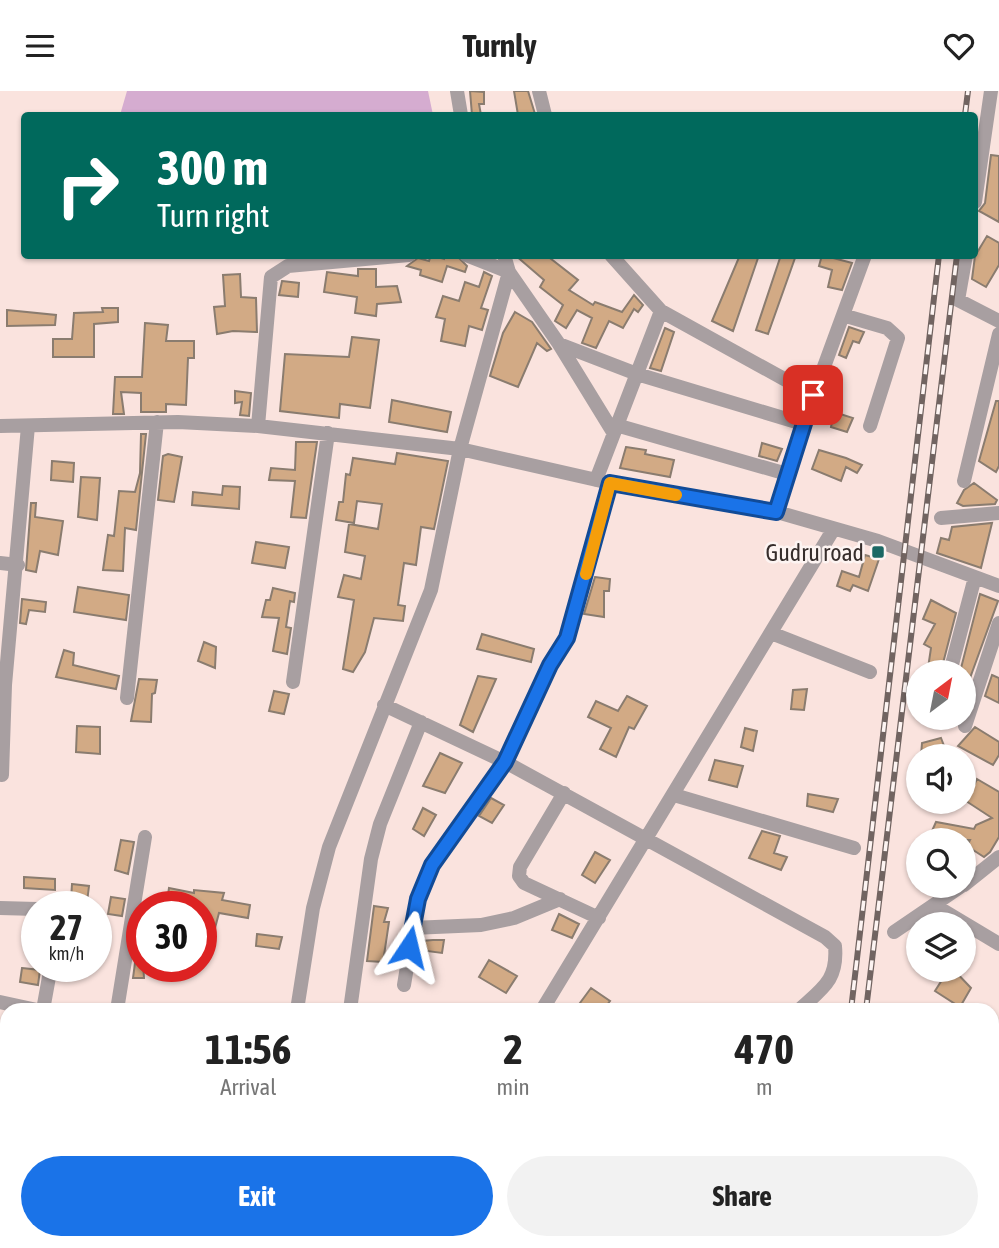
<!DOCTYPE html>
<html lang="en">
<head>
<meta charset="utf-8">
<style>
  :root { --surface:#fff; --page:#f2f2f2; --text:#222; --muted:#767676; --accent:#1a73e8 }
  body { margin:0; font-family:"Asap Condensed",sans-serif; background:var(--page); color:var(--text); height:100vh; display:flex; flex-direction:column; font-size:26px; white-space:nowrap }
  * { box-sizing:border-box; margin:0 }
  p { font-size:23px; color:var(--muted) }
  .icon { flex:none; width:38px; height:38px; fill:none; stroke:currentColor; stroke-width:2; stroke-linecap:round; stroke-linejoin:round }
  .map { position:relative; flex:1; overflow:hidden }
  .drawer { position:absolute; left:0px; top:912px; width:999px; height:247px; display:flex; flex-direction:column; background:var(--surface); border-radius:21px 21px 0 0; box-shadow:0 2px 5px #0004 }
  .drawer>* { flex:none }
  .guide { position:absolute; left:21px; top:21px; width:957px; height:147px; border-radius:7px; box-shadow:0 2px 5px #0004; background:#00695c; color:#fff; overflow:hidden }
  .needle { width:46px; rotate:32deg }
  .tools { position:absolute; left:906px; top:569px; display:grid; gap:14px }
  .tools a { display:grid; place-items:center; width:70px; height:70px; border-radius:50%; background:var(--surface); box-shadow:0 2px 5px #0004; font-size:35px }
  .speed { position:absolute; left:21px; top:800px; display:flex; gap:14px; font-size:35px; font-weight:700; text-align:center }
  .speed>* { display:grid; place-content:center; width:91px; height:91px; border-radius:50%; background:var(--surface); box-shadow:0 2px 5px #0004; line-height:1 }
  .speed small { font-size:18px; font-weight:400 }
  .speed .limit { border:10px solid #d22; background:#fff; color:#111 }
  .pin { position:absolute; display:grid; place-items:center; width:60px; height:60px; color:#fff; margin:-30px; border-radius:14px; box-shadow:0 4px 10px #0006 }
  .me { position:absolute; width:77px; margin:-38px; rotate:10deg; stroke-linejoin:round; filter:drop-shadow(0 0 5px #0008) }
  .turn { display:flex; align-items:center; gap:24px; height:147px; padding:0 21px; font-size:32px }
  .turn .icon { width:91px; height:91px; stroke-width:2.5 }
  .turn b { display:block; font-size:49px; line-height:60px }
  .eta { display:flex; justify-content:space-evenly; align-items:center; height:119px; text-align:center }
  .eta b { font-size:42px; font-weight:700; line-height:49px }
  .action { display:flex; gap:14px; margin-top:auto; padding:14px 21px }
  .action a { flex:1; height:80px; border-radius:42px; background:var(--accent); color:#fff; font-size:28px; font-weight:700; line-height:80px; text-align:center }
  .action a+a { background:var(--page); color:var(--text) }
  header { display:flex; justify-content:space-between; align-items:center; height:91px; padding:0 21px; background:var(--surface); font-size:32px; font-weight:700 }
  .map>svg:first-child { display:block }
  .water { fill:#d5acd0 }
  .building { fill:#d2aa85; stroke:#8a7c6f; stroke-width:2 }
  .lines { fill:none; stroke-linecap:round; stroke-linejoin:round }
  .minor { stroke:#a89fa1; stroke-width:14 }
  .rail-casing { stroke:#716461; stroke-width:6 }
  .rail { stroke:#fdf4f2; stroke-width:3.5; stroke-dasharray:10; stroke-linecap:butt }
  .route-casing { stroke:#114b97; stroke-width:18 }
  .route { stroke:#1a73e8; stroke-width:12 }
  .slow { stroke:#f59e0b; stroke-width:12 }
  .poi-dot { fill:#1b6864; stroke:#fdf4f2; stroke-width:2.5 }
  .labels { text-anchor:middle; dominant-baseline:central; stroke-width:5; stroke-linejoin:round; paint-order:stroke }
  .poi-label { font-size:24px; fill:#362d2b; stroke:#fdf4f2; text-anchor:end }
</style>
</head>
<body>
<header><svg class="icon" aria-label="menu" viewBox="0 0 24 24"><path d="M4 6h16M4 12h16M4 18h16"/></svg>Turnly<svg class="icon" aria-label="heart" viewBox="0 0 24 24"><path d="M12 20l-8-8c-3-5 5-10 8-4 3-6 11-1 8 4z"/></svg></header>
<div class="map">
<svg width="999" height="1157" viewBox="0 0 999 1157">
  <rect width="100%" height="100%" fill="#fae3de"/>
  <path class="water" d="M127 0H428L433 24H120Z"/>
  <path class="building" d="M470 0 484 1V13H479L481 24H472Z
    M514 0H528L535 23 518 24Z
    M991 64 999 65V131L979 120 985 112Z
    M987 145 999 152V174L986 196 972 188 975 165Z
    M431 164 444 168V164L457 165 467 175 465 181 447 175 442 191 420 184 421 179 407 175 418 167 429 170Z
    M515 164H546L578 189 569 199 593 214 595 211 622 221 634 204 643 214 638 221 634 218 623 237 609 230 596 257 582 252 592 227 577 219 566 237 555 230 563 214 540 196 544 189Z
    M740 164H759L733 240 712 230Z
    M781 164 795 167 768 243 756 239Z
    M822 164 852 172 842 199 828 196 832 179 819 175Z
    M358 178H376V196L397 195 401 211 377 213 376 225 355 222 357 206 324 201 327 181 358 185Z
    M484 181 492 185 481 217 488 219 482 239 469 235 465 255 441 250 445 228 436 226 443 205 459 210 465 191 479 196Z
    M240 183 241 206 256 207 257 241 233 240 217 243 214 216 225 215 223 184Z
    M282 190 299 192 298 206 279 204Z
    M102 217H118V231L94 233V266H53V248H72L74 222 103 221Z
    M7 219 56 224 55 234 7 235Z
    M515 221 532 231 551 258 547 260 537 252 518 296 490 285 503 242Z
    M145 232 168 234 166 250H194V267H188L186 314 166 313V321H141V302L121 301 124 323H113L115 286H142Z
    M849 236 864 241 859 252 853 250 846 267 839 264Z
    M665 237 674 241 661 280 650 277Z
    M352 246 379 249 370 317 340 313 339 327 280 320 285 263 349 266Z
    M235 300 251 302 249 325 240 324 242 311 235 312Z
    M392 309 451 321 447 341 389 331Z
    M996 310H999V375L996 381 979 370Z
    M834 321 853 327 847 341 831 336Z
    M141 343H146L136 439 125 437 123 480 103 479 108 444 114 445 119 400 135 401 140 382Z
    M296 351H317L306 427 291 426 295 390 269 389 271 377 295 379Z
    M762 352 782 358 777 370 759 365Z
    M626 356 646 359 645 363 674 369 670 386 620 377Z
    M819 359 846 367 862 374 857 382 846 376 841 390 812 378Z
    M397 362 448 370 434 438 421 436 416 474 404 472 398 514 405 515 403 530 374 527 365 561 353 581 343 578 354 509 338 506 344 484 361 488 365 465 345 461 349 433 378 438 382 413 357 410 354 432 336 429 339 411H343L346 383 350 384 353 367 395 373Z
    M168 363 182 366 174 411 158 409 163 365Z
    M52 370 74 372 73 391 51 389Z
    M81 386 100 387 97 429 78 426Z
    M974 392 997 409 995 413 963 415 957 412 964 399Z
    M223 395 240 396 239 418 192 414 193 401 222 404Z
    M31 412H36L35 426 63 430 58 464 40 460 36 481 26 479Z
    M992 432 981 477 937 462 941 447 949 449 952 436Z
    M256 451 289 456 285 477 252 472Z
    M865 464 879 468 868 500 853 494 850 500 837 495 842 480 859 486Z
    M595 486 610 488 609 500H604V526L584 523Z
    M78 496 129 504 126 529 74 521Z
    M273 497 295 502 294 511 290 510 286 536 291 537 287 563 273 560 279 527 262 526 266 509H270Z
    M980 503 998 510 970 587 960 581Z
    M22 508 46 511 45 521 29 519 26 533 20 532Z
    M931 509 956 522 941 580 928 577 931 557 924 553 935 533 923 528Z
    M482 543 534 558 531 571 477 558Z
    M204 551 216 556 215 577 198 570Z
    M64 559 74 562 73 574 119 585 116 598 56 586Z
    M992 584 999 587V612L985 605Z
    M478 585 496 588 473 641 460 634Z
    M139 588 157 589 155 602 152 603 151 631 131 630Z
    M807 598 804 619 791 618 793 599Z
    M274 600 289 603 284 623 269 620Z
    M627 605 647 615 634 638 629 636 616 666 600 658 611 637 588 626 596 610 618 620Z
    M77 635 100 636V663L76 661Z
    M975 636 999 651V664L993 674 958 655Z
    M745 637 757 640 753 660 741 656Z
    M941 647 948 665H921L922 652Z
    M440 662 462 672 445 702 423 695Z
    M715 669 743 675 737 696 709 689Z
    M977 688 999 701V746L990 761 984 766 967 755 970 749H928L936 731 974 738 976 734 992 727 966 710Z
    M808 703 838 708 833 721 807 715Z
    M491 707 504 714 492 732 479 725Z
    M423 717 436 724 424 745 413 738Z
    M762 740 780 745 774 762 787 766 781 779 749 767Z
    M121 749 134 751 128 783 115 779Z
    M595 761 610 769 595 792 582 784Z
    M24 786 55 788V799L24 797Z
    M72 793 89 795 87 811 71 809Z
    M169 797 194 802V799L224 802 222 809 250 814 248 827 219 822 215 837 201 830V816L167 811Z
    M111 806 125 808 122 825 108 823Z
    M374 815 388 817 384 831H389L383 871 367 870Z
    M559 823 579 833 572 847 552 839Z
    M257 843 282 846 279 858 256 855Z
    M433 849H444L442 862 419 859 421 850Z
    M137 857H142L144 887H133Z
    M489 869 517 885 506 902 479 886Z
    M22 877 40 879 38 894 20 891Z
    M949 878H953L971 897 960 916 935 900Z
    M591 897 610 910 603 919H590L580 912Z"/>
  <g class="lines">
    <path class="minor" d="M457 0 461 24
      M539 0 545 24
      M975 111 991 0
      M504 164 509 181 559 253 613 341
      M611 164 661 220 813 304
      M966 164 958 209 999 230
      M846 225 887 237 898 247 870 335
      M559 253 637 283 803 333
      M616 334 787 383
      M0 335 178 331 258 335 460 358 610 392 777 421 878 450 999 495
      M258 335 271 186 288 175 409 164
      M596 389 661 220
      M964 390 999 243
      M777 421 803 333 865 164
      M941 427 999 422
      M0 472 18 474
      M771 542 870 581
      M950 581 975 486
      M293 591 328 342
      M127 607 157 331
      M384 614 505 671 825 846 835 855C838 889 823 897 799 919
      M965 635 999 532
      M2 684 5 594 28 335
      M564 702 520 776 519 785 524 792 599 827
      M674 704 854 757
      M964 794 999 766
      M934 814 999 853
      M0 817 37 818
      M412 837 481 834 514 827 560 808
      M894 841 963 794
      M404 894 418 809 432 774 505 671 550 574 567 547 610 392
      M0 911 37 919
      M43 919 51 875
      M117 919 145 746
      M297 919 313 817 329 756 431 499 460 358 509 181 466 164
      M350 919 371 768 380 733 421 631
      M542 919 833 439
      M992 1003 999 988
      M0 1072H7
      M992 1080 999 1083
      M992 1121 999 1124
      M361 1152 373 1157
      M435 1152 443 1157
      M546 1152 555 1157
      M708 1152H723
      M893 1152V1157
      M241 1157 243 1152
      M294 1157 295 1152
      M516 1157 523 1152
      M936 1157 937 1152"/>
    <g class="rail-casing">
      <path id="rail" d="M965 24 968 0
        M851 919 939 164
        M866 919 957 164
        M823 1157V1152
        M837 1157 838 1152"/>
    </g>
    <use href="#rail" class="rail"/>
  </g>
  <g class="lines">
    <g class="route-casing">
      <path id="route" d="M409 856 418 808 432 774 505 671 550 574 567 547 610 392 776 421 813 304"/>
    </g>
    <use href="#route" class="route"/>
    <path class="slow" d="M586 483 610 392 676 404"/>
  </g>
  <rect class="poi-dot" x="871" y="454" width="14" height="14" rx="3.5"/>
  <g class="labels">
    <g class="poi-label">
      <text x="864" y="461">Gudru road</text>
    </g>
  </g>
</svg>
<div class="tools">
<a><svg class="needle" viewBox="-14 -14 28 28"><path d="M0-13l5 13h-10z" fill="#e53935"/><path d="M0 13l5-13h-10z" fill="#767676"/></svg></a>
<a><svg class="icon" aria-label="sound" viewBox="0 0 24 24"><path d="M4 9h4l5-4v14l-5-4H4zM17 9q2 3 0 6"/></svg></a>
<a><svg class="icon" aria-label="search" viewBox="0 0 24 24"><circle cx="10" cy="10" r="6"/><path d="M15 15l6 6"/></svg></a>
<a><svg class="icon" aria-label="layers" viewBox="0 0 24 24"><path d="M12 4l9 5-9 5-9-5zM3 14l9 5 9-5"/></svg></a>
</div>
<div class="speed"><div>27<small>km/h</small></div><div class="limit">30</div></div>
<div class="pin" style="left:813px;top:304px;background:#d93025"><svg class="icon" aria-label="arrive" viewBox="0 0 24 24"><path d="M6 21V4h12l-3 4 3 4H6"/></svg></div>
<svg class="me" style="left:409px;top:856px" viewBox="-20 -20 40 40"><path d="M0-17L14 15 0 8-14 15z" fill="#1a73e8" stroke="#fff" stroke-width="4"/></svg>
<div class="guide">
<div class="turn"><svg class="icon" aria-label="right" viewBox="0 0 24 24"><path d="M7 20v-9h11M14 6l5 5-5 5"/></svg><div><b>300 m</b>Turn right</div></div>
</div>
<section class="drawer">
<div class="eta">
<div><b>11:56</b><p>Arrival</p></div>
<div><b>2</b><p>min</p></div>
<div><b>470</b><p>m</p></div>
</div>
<div class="action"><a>Exit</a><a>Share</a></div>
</section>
</div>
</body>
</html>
